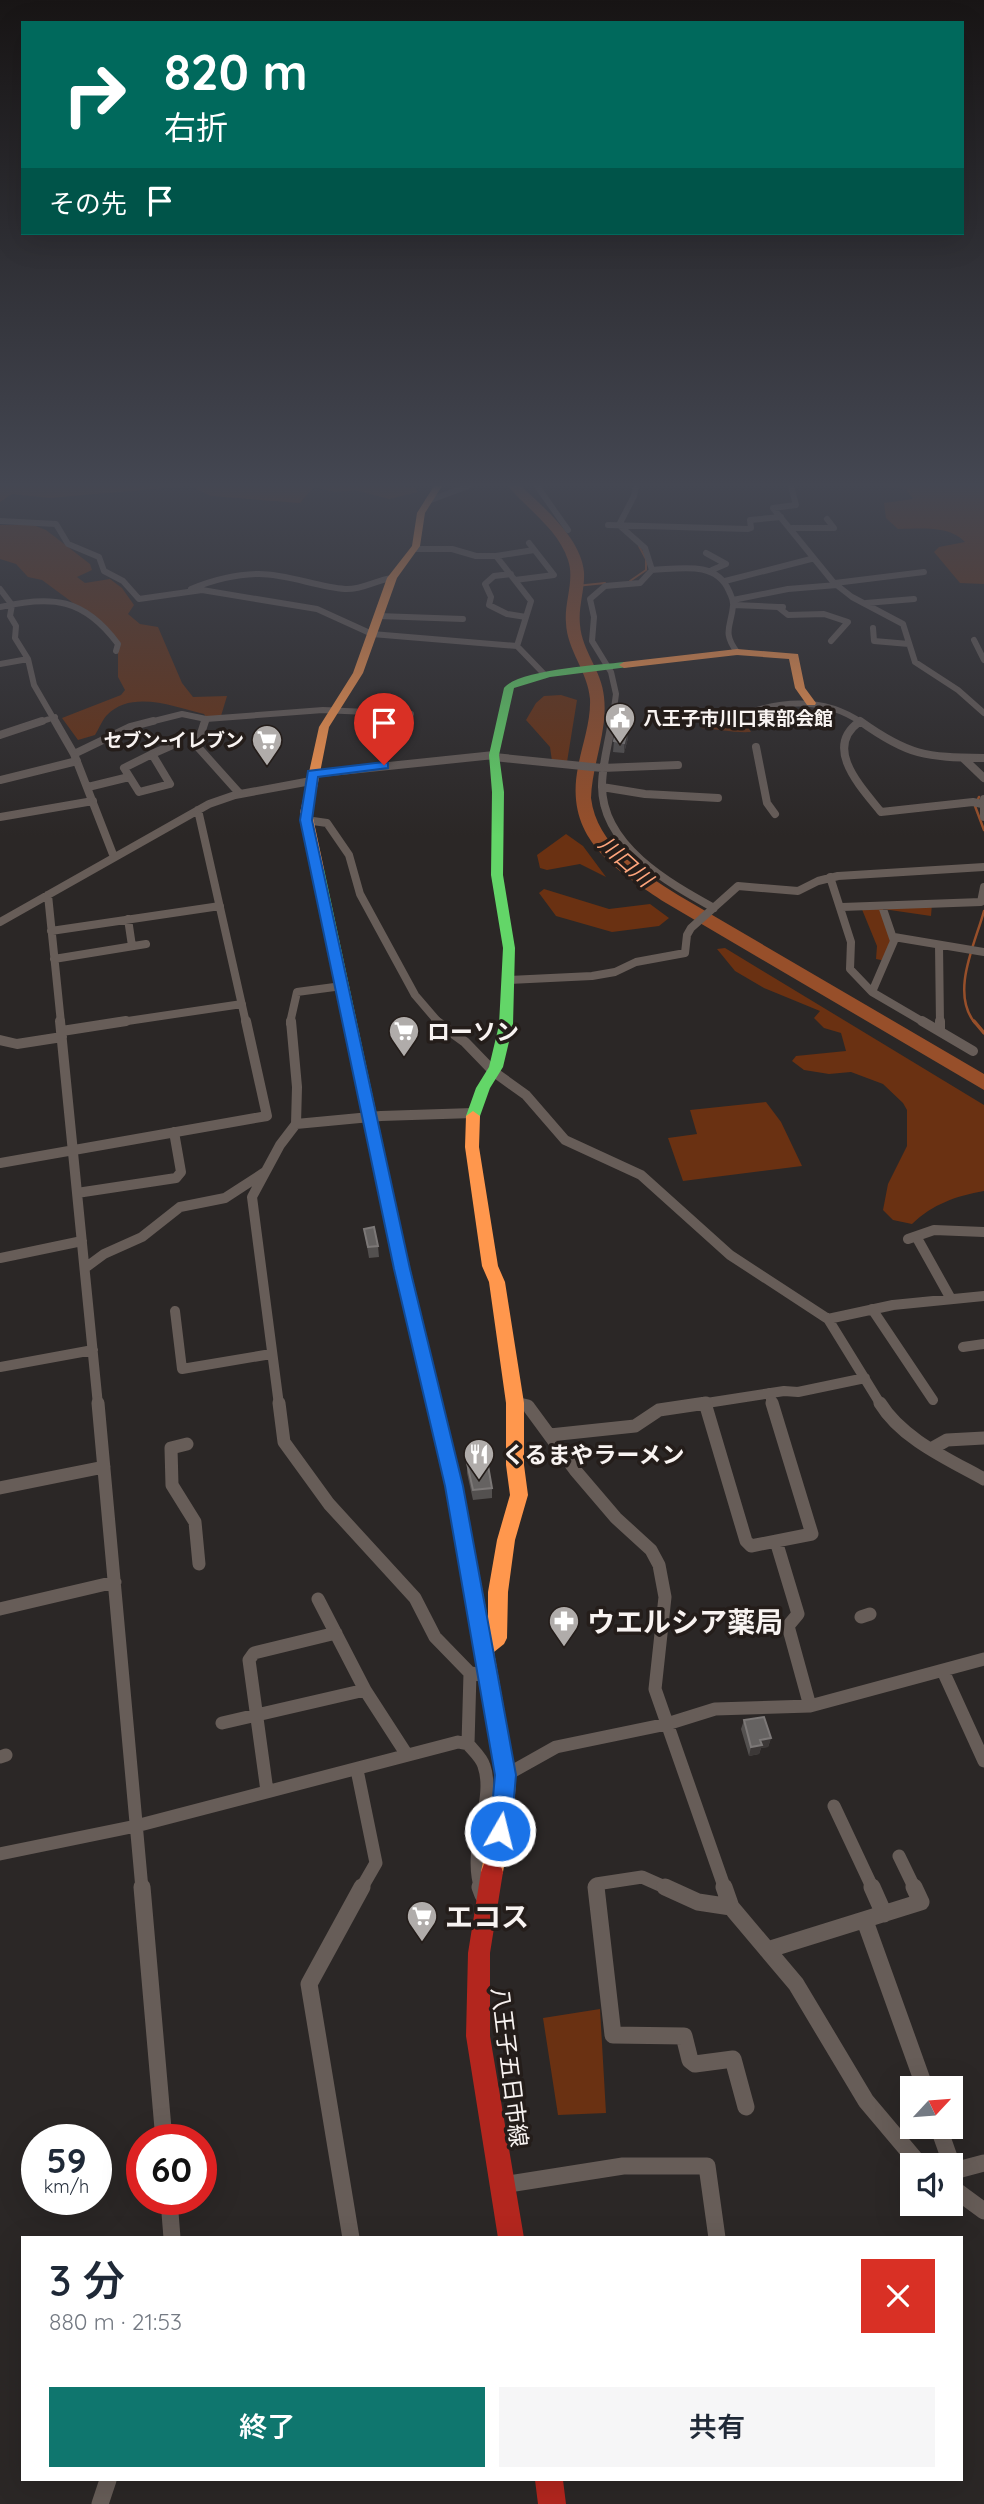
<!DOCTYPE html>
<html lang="ja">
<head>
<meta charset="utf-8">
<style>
  :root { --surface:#fff; --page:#f6f6f7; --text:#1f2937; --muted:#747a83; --accent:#0f766e }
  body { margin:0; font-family:Quicksand,"Noto Sans JP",sans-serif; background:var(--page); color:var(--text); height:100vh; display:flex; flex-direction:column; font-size:26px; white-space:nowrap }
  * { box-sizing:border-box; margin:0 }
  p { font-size:23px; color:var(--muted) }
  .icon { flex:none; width:38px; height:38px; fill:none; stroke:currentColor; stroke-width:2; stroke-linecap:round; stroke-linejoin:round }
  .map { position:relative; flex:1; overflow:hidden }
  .details { position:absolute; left:21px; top:2236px; width:942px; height:245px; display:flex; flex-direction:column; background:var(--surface); border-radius:0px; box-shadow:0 7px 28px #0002 }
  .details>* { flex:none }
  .banner { position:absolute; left:21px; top:21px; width:943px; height:214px; border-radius:0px; box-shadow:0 7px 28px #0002; background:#00695c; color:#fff; overflow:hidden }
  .needle { width:46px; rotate:64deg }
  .fabs { position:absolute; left:900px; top:2076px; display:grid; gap:14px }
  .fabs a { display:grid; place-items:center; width:63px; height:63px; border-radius:0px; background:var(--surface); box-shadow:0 7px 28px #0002; font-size:35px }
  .speed { position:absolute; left:21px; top:2124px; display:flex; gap:14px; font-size:35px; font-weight:700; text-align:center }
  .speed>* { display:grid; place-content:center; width:91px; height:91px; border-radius:50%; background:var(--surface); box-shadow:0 7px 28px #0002; line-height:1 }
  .speed small { font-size:18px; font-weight:400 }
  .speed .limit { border:10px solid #d22; background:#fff; color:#111 }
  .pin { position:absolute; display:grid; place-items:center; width:60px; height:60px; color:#fff; margin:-72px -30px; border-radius:50% 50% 50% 0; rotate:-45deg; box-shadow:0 0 7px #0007 }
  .pin .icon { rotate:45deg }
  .me { position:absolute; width:77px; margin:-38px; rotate:8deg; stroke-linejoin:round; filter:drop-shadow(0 0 5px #0008) }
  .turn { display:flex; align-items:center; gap:24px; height:147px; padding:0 28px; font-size:32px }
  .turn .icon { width:91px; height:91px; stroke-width:2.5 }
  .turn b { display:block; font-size:49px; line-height:60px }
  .then { display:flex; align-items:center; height:66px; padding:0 28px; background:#0003; gap:14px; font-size:26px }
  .round { display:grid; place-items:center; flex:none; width:74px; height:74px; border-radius:0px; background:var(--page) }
  .headline { display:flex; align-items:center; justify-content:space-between; height:119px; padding:0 28px }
  h1 { font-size:42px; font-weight:600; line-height:52px }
  .button { display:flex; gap:14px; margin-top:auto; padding:14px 28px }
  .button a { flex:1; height:80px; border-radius:0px; background:var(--accent); color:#fff; font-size:28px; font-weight:600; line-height:80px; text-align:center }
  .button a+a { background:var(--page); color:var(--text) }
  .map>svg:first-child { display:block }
  .green { fill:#6a3112 }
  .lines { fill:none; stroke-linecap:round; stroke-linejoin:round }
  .stream-far2 { stroke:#974f2a; stroke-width:2 }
  .stream-far1 { stroke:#974f2a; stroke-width:2.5 }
  .stream { stroke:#974f2a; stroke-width:3.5 }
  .river { fill:#974f2a; fill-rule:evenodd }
  .street-far4 { stroke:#675d58; stroke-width:6 }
  .street-far3 { stroke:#675d58; stroke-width:8 }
  .street-far2 { stroke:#675d58; stroke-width:10 }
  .street-far1 { stroke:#675d58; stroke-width:13 }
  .street { stroke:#675d58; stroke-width:17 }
  .fast { fill:#63d668; fill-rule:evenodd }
  .slow { fill:#ff974d; fill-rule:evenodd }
  .jam { fill:#b3261e; fill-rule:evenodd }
  .wall { fill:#53504f }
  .shaded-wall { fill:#3c3837 }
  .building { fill:#656261; stroke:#7c7877; stroke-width:2 }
  .route { fill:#1a73e8; stroke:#114b97; stroke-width:2 }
  .labels { text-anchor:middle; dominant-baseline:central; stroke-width:7; stroke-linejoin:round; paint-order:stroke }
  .far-poi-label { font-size:19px; font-weight:bold; fill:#f8f3f1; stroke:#241d1a; text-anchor:start }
  .far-water-label { font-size:21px; font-style:italic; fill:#fea57c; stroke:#241d1a }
  .poi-label { font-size:23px; font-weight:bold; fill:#f8f3f1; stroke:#241d1a; text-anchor:start }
  .street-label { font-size:23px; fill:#f8f3f1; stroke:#241d1a }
  .near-poi-label { font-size:28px; font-weight:bold; fill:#f8f3f1; stroke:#241d1a; text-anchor:start }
</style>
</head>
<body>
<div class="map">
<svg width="984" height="2504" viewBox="0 0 984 2504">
  <rect width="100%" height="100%" fill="#2b2726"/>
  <path class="green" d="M0 486H187L50 498 12 494 0 502Z
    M190 486H385L415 487 418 492 389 499 355 490 335 492 314 487 300 503 211 496Z
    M882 486H984V584L960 583 934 552 939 547 965 542C949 525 920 529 898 529L886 518 884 503 913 499 906 489Z
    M0 525H33L46 530 90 564 92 570 77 577 85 583 110 579 122 588 134 605 128 614 140 624 158 627 182 683 193 697 227 696 221 716 206 717 204 714C175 707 132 689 107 715 102 720 99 729 95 735L78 740 62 718 121 695 125 690 118 677V644L84 611 42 580 28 577 16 564 0 559Z
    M561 695 577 700 567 762 552 761 550 747 526 720 536 703 544 696Z
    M706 713 741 715 751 732C733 733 719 729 701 728Z
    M566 834 583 846 606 877 580 864 547 870 540 868 537 855Z
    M544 889 609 909 650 904 669 918 659 926 612 932 556 916 539 893Z
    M932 904 931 916 883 909 894 937 886 961 876 959 877 946 861 907Z
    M725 948 984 1105V1191C956 1196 933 1204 912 1224L893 1220 883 1210 888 1184 907 1146V1110L903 1103 883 1084 851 1072 829 1074 804 1070 792 1061 796 1056 846 1051 841 1033 824 1028 814 1018 820 1011 764 988 735 971 717 949Z
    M766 1102 781 1122 802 1166 683 1181 668 1138 697 1134 690 1110Z
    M600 2009 606 2113 558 2115 543 2018Z"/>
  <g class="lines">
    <path class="stream-far2" d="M630 581 646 570V559L639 546
      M576 586 605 583"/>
    <path class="stream-far1" d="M979 797 975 806 984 830
      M975 1023C950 993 975 944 984 911"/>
    <path class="stream" d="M974 1021 984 1033"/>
    <path class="river" d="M508 486H521C543 507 581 538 584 572 585 590 578 607 580 625 582 651 602 671 604 697 608 730 592 765 591 798 597 846 641 871 678 895L984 1074V1090L666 903C613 868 564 838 578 767 582 745 591 722 590 699 588 672 567 650 566 623 564 602 575 580 568 560 558 529 528 510 508 486Z"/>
    <path class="street-far4" d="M537 486 568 530
      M791 486 796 505 773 508 834 583 852 597 903 624 915 662 958 690 984 713
      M428 501 468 486
      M0 521 56 524 68 544 99 557 104 571 123 581 139 599 202 590 317 609 372 634 517 646 545 675
      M608 525 748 529 751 528 750 520 781 517
      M619 525 645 548 652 570C679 569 716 560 729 591 731 596 734 600 733 606 731 627 722 632 737 652
      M619 525 634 496 636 486
      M792 528H834L827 519
      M414 549H452L476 556H496L531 601 517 646
      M706 553 726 564 712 570
      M496 556 534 550
      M511 574 494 576 485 584 491 597 489 605 507 614 526 617
      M515 580 554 575 529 543
      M725 581 811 559
      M835 583 924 572
      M0 589 12 605 10 616 16 626 15 638 28 659 34 685 56 723
      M191 589C213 580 235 574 259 574 288 574 317 587 345 589 362 590 376 580 392 578
      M733 600 788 589 837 585
      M866 603 914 599
      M734 605 778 607
      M0 607C52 595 84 598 118 644L116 651
      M783 607H778L788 615 824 614 848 622 831 641
      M378 616 463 619
      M873 628 874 641 909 644
      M974 640 984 660
      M0 664 28 659
      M741 715C782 700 825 697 862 723
      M37 723 55 717
      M146 723 182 714 206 719 323 710 411 714
      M205 723 206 719
      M612 723 616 694 611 672 592 641 594 617 590 599 605 586 640 583 652 570"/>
    <path class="street-far3" d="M55 721 74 754 114 857
      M205 721 197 746 240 794
      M612 721C609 742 602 765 602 786 602 846 669 883 714 908
      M860 721C909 756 925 757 984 758
      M859 722C823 748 861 787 881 812L973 802 982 804
      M0 735 42 721
      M756 747 767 803 775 814
      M74 754 130 727 153 721
      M152 754 170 784 139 792 124 768Z
      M152 754 177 743
      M494 757 602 768 678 765
      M963 758 984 778
      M312 774 494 755
      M0 780 77 761
      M88 787 129 777
      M602 787 645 794 718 798
      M984 799V817
      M198 810 246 1023
      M0 817 93 801
      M306 820 327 823 349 855 360 894 415 995 439 1023
      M830 877 851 942 850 969 872 992
      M48 895 61 1023
      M882 906 894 941 872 992 925 1023
      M842 907 981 902 984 887
      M128 919 132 946
      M0 922 209 804 235 795 311 781
      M51 931 220 906
      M894 937 984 952
      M939 945 940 1023
      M54 959 146 944
      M509 980 592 976 615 972 636 962 685 953 687 935 691 928 738 886 798 891 818 881 838 876 984 867
      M114 1023 242 1004
      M290 1023 297 992 342 986"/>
    <path class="street-far2" d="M60 1021 98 1405
      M436 1021 465 1042 494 1072 526 1095 565 1140 641 1175 730 1255 828 1319 881 1405
      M922 1021 973 1051
      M940 1021V1031
      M62 1031 126 1021
      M0 1040 17 1044 62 1037
      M296 1124 381 1116 473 1113
      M0 1163 267 1116 246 1021
      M77 1193 176 1178 181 1172 174 1132
      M917 1238 951 1299
      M908 1239 934 1230 984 1232
      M0 1258 82 1241
      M85 1268 104 1254 142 1237 180 1207 225 1198 265 1172
      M872 1309 933 1400
      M175 1311 182 1369 271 1354
      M828 1319 893 1305 984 1296
      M963 1347 984 1344
      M0 1367 93 1350
      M769 1393 773 1405
      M705 1402 706 1405
      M515 1403 522 1405
      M279 1405 252 1197 280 1145 296 1124 297 1087 291 1021
      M694 1405 784 1391 798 1392 865 1378"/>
    <path class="street-far1" d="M98 1403 142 1889
      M279 1403 284 1442 329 1504 415 1598 435 1637 470 1673 489 1675
      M515 1403 528 1406 575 1470 616 1518 651 1550 659 1565 665 1597 655 1689 725 1889
      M705 1403 746 1541 751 1546 812 1534 772 1403
      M880 1403C902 1439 948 1459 984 1479
      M550 1435 635 1426 659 1410 706 1403
      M187 1444 171 1448 172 1485 195 1522 199 1564
      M931 1449 947 1440 984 1438
      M0 1488 104 1467
      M776 1541 798 1614 788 1626 810 1706
      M318 1599 365 1690 407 1755
      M0 1609 115 1582
      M861 1617 870 1614
      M943 1671 984 1761
      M222 1723 365 1690
      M468 1744 470 1673
      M0 1757 6 1755
      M357 1770 376 1863 361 1889
      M506 1775 556 1747 667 1724 715 1709 810 1706 984 1659
      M267 1791 249 1660 254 1653 336 1633
      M834 1806 873 1889
      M0 1854 136 1826 458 1742 468 1744C473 1750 482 1758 484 1766 496 1800 467 1848 481 1889
      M899 1856 915 1889
      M597 1889 596 1884 642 1877 669 1889"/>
    <path class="street" d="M142 1887 164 2140
      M480 1887 483 1895
      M596 1887 613 2035 684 2036 690 2060 695 2064 733 2059 746 2107
      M665 1887 698 1902 731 1907
      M724 1887 731 1907 796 1984 866 2101 920 2165
      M872 1887 884 1914
      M865 1921 925 2088
      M767 1950 921 1902 914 1887
      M938 2126 954 2171
      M950 2172 984 2163
      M503 2185 623 2166H707L717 2238
      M950 2186 984 2211
      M169 2200 172 2238
      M351 2238 309 1984 362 1887
      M100 2504 108 2480"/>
    <path class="fast" d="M624 662 628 663V667L550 677 514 688 499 755 504 792 503 875 515 948 513 1025 503 1067 490 1088 480 1116 478 1119H468L466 1116 476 1088 489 1067 499 1025 503 948 491 875 492 792 489 755 504 688C517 670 600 665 624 662Z
      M318 865 324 869 406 1251 429 1346 427 1351H415L413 1346 390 1251 312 869Z"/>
    <path class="slow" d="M434 486H442L425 513 420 546 397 578 363 673 329 727 312 813 324 869 318 873 314 872 300 813 319 727 353 673 387 578 412 546 417 513Z
      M737 649 798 654 805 688 816 703 815 705H807L795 688 789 659 737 655 624 668 619 665 624 662Z
      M473 1111 480 1116 479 1147 498 1266 505 1282 524 1403V1465L528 1495 515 1540 508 1592 507 1638 504 1644 494 1652 516 1775 514 1815 503 1872 500 1880 492 1883 484 1880 481 1872 492 1815 496 1775 445 1486 413 1346 415 1341H427L429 1346 463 1486 488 1620V1592L497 1540 510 1495 506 1465V1403L489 1282 482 1266 465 1147 466 1116Z"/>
    <path class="jam" d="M492 1861 500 1864 503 1872 490 1953V2036L524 2238H498L466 2036 468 1953 481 1872 484 1864Z
      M535 2480H563L566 2504H538Z"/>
  </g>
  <path class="wall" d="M628 738 624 753 613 752 614 741Z
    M364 1229 378 1246 379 1257 369 1258Z
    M467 1463 492 1488V1498L473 1500 467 1473Z
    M744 1720 771 1738 768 1747 761 1748 759 1754 749 1756 741 1729Z"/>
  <path class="shaded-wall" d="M628 727V738L624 753V743Z
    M771 1738 768 1747 761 1748 759 1754 749 1756 751 1747 760 1740Z"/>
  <path class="building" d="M617 726 628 727 624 743 614 741Z
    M374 1227 378 1246 368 1247 364 1229Z
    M487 1460 492 1488 473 1490 467 1463Z
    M764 1717 771 1738 760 1740 762 1745 751 1747 744 1720Z"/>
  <linearGradient id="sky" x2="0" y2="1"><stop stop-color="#181515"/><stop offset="0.58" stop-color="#444752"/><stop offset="1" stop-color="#444752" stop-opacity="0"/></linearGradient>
  <rect width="984" height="836" fill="url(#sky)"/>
  <path class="route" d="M384 762 388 763V768L318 777 312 820 410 1269 463 1486 516 1775 511 1831 508 1838 500 1842 493 1838 490 1831 495 1775 445 1486 394 1269 300 820 308 771Z"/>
  <defs>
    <g id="civic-pin" transform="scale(1.575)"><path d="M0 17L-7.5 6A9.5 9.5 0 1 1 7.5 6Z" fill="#b0acaa" stroke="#241d1a"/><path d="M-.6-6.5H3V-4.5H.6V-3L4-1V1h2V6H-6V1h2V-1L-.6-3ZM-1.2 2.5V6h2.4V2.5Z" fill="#fff"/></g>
    <g id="supermarket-pin" transform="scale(1.575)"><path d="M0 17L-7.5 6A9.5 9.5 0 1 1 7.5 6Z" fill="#b0acaa" stroke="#241d1a"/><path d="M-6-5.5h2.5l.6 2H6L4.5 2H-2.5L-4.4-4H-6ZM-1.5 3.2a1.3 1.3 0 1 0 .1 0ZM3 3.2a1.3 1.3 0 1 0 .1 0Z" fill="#fff"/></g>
    <g id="restaurant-pin" transform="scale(1.575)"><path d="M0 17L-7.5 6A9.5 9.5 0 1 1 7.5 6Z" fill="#b0acaa" stroke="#241d1a"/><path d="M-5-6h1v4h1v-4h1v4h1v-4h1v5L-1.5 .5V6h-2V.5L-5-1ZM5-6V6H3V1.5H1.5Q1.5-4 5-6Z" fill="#fff"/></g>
    <g id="pharmacy-pin" transform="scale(1.575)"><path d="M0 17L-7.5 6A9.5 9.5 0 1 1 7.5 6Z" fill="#b0acaa" stroke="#241d1a"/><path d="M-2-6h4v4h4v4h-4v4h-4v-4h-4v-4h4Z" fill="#fff"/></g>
  </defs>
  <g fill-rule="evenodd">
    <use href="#civic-pin" x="620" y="718"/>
    <use href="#supermarket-pin" x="267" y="740"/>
    <use href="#supermarket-pin" x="404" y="1031"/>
    <use href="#restaurant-pin" x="479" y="1454"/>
    <use href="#pharmacy-pin" x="564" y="1621"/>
    <use href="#supermarket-pin" x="422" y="1916"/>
  </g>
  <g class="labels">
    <g class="far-poi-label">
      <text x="643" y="718">八王子市川口東部会館</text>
      <text x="244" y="740" text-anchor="end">セブン-イレブン</text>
    </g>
    <g class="far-water-label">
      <text transform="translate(626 861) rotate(42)">川口川</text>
    </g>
    <g class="poi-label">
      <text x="427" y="1031">ローソン</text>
      <text x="502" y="1454">くるまやラーメン</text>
    </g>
    <g class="street-label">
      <text transform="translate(510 2067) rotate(83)">八王子五日市線</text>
    </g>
    <g class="near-poi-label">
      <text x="587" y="1621">ウエルシア薬局</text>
      <text x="445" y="1916">エコス</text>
    </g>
  </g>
</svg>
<div class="fabs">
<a><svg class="needle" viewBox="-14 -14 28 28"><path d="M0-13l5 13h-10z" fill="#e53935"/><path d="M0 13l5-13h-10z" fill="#747a83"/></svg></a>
<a><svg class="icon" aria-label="sound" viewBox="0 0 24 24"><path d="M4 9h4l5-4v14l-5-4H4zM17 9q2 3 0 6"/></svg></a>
</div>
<div class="speed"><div>59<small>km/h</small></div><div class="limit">60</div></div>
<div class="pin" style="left:384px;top:765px;background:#d93025"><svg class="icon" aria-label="arrive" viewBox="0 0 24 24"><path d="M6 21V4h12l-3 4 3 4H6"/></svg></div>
<svg class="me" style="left:500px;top:1831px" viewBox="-20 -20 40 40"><circle r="17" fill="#1a73e8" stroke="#fff" stroke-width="3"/><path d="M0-11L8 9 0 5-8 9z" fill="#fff"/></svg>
<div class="banner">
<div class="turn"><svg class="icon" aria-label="right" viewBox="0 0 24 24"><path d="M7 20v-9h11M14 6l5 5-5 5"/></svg><div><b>820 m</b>右折</div></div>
<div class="then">その先<svg class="icon" aria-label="arrive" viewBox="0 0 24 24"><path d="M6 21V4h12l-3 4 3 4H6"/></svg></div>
</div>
<section class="details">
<div class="headline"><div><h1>3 分</h1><p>880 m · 21:53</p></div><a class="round" style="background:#d93025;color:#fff"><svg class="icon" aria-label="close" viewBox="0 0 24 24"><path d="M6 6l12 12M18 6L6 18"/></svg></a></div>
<div class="button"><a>終了</a><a>共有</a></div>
</section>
</div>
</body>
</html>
